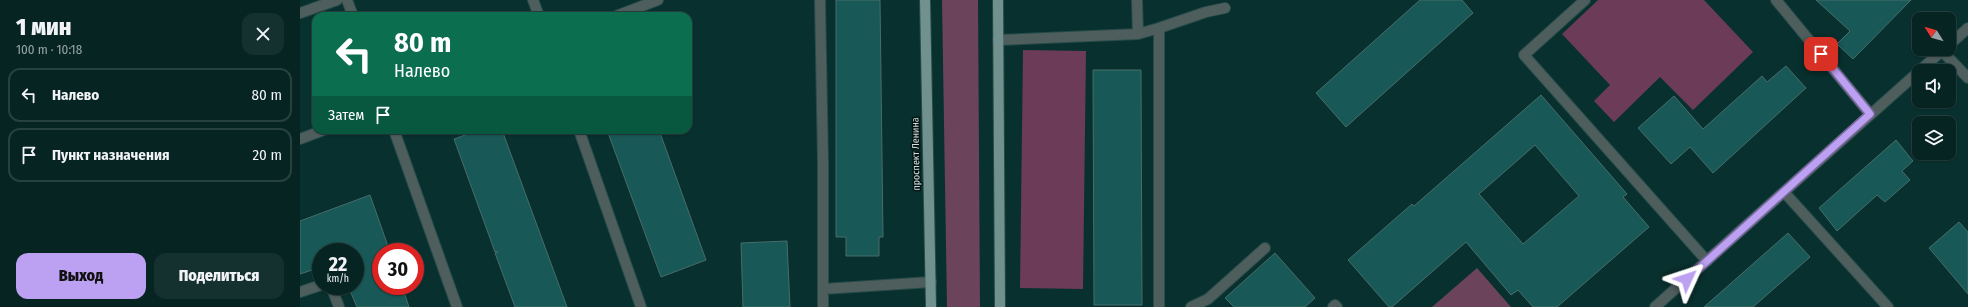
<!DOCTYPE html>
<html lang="ru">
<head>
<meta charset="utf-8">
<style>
  :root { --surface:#062422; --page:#14302f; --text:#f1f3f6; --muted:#98a4a5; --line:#274140; --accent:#bca0f2 }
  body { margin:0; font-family:"Fira Sans Condensed",sans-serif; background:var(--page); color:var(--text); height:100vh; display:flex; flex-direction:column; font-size:15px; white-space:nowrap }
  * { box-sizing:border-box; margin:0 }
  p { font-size:13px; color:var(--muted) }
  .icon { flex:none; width:22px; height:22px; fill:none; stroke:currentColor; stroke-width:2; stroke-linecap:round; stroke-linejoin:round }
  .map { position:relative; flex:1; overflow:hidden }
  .drawer { display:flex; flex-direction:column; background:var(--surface); width:300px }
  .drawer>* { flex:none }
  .hud { position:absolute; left:12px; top:12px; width:380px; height:122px; border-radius:12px; box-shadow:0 1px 3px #0004,0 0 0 1px var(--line); background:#0b6e4f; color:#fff; overflow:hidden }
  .needle { width:26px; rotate:307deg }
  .fabs { position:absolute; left:1612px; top:12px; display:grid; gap:8px }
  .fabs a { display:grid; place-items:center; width:44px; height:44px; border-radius:8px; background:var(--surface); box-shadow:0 1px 3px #0004,0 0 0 1px var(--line); font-size:20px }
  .speed { position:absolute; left:12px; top:243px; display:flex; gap:8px; font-size:20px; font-weight:700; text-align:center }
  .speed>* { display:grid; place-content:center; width:52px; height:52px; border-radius:50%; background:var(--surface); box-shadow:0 1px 3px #0004,0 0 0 1px var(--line); line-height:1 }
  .speed small { font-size:10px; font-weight:400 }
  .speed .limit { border:6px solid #d22; background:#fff; color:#111 }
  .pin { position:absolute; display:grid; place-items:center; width:34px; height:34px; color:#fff; margin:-17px; border-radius:8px; box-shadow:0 2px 6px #0006 }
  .me { position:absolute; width:44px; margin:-22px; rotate:48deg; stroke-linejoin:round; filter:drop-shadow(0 0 3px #0008) }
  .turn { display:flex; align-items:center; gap:14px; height:84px; padding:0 16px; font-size:18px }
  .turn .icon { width:52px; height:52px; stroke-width:2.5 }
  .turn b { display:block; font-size:28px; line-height:34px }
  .then { display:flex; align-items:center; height:38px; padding:0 16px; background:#0003; gap:8px; font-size:15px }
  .round { display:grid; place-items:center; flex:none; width:42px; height:42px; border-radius:12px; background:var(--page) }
  .summary { display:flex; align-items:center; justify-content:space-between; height:68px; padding:0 16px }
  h1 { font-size:24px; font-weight:800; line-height:30px }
  .button { display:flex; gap:8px; margin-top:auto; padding:8px 16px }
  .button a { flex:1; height:46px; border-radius:12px; background:var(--accent); color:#111; font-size:16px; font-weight:800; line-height:46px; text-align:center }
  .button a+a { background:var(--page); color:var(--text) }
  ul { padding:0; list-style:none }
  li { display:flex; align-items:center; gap:12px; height:54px; margin:0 8px 6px; padding:0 8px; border:2px solid var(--line); border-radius:12px }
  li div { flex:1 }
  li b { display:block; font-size:15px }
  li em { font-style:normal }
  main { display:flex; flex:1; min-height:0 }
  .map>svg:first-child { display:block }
  .green { fill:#6b435a }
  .forest { fill:#6c3b57 }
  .building { fill:#185856; stroke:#486d6b; fill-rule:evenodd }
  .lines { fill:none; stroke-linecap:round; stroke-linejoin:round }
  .minor-casing { stroke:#274c4a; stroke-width:12 }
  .major-casing { stroke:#274c4a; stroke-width:12 }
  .minor { stroke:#4e5e5d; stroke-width:10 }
  .major { stroke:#71918f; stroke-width:10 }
  .route-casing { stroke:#7a689d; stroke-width:10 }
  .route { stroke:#bca0f2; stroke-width:7 }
  .labels { text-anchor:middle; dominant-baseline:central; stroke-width:3; stroke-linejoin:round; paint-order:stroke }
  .street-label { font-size:10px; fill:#cce0de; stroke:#061514 }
</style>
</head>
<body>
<main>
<section class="drawer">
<div class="summary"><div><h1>1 мин</h1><p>100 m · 10:18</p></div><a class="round"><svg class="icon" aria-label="close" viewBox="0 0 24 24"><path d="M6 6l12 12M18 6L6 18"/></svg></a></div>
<ul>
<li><svg class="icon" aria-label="left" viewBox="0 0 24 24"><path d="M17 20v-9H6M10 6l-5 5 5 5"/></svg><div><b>Налево</b></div><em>80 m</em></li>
<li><svg class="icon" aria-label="arrive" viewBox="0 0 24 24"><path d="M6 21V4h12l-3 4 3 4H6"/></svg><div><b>Пункт назначения</b></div><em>20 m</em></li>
</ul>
<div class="button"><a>Выход</a><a>Поделиться</a></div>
</section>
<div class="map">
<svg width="1668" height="307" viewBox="0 0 1668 307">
  <rect width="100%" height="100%" fill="#08302e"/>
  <path class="green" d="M642 0H678L680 307H647Z
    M1177 268 1211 307H1132Z"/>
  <path class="forest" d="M1298 0H1404L1453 52 1393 110 1360 77 1314 122 1294 101 1310 85 1262 34Z
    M723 50 786 51 783 289 720 288Z"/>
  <path class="building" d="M536 0H580L583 237H579V256H546V237H536Z
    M1120 0H1162L1173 13 1046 127 1016 93Z
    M1516 0H1611L1553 59 1537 44 1550 31Z
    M1486 66 1506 88 1413 173 1390 147 1371 164 1338 128 1374 96 1403 129 1462 76 1467 82Z
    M793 70H841L842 305H794Z
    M1241 95 1327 194 1323 197 1349 227 1257 307H1233L1218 290 1211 295 1166 242 1092 307H1089L1048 260 1112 204 1114 206ZM1235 145 1279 196 1223 244 1179 194Z
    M179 130H202L267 307H215L195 253 198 252H195L154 139Z
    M307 130H359L406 260 361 277Z
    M1596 140 1613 161 1602 171 1610 180 1585 202 1577 195 1537 231 1519 208Z
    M70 195 90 252H81V286H102L109 307H57L48 286H55V252H21V267L0 274V221Z
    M1659 222 1668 232V294L1629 248Z
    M1488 233 1510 257 1453 307H1404Z
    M487 241 490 307H443L441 243Z
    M975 253 1015 298 1005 307H934L925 298Z"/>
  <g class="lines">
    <g class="minor-casing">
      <path id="minor" d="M47 0 53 16
        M233 0 239 16
        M520 0 523 163V289L631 282
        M837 0 838 34
        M1285 0 1224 55 1407 261
        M1476 0 1570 114
        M0 13 37 0
        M316 16 358 0
        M859 28 906 12 925 8
        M698 40 838 34 859 28V307
        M1649 45 1668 28
        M1642 51 1668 78
        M94 130 157 307
        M279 130 341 307
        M0 139 24 130
        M1484 192 1588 307
        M31 286 39 307
        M523 289V307
        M0 292 21 285
        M891 307 908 299 965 248
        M1033 307 1035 305 1037 307
        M1355 307 1644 49"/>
    </g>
    <g class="major-casing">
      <path id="major" d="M625 0 631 307
        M698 0 700 307"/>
    </g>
    <use href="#minor" class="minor"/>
    <use href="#major" class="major"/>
  </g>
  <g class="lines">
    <g class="route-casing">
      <path id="route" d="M1387 279 1570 114 1521 54"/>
    </g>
    <use href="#route" class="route"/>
  </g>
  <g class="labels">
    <g class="street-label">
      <text transform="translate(616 154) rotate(-91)">проспект Ленина</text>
    </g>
  </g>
</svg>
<div class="fabs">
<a><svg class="needle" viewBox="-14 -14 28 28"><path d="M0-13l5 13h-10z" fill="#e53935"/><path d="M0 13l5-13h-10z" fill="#98a4a5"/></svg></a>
<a><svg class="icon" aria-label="sound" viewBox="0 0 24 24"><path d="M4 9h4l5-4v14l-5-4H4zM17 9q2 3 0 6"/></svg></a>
<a><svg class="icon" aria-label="layers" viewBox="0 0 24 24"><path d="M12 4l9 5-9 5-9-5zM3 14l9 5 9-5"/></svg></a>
</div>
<div class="speed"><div>22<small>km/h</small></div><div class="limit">30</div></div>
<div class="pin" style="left:1521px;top:54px;background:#d93025"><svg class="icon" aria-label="arrive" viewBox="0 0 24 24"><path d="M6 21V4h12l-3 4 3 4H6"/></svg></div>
<svg class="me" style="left:1387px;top:279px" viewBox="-20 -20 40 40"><path d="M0-17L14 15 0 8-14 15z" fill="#bca0f2" stroke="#fff" stroke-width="4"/></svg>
<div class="hud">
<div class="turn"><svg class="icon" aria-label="left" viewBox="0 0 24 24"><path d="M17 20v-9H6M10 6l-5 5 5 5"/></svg><div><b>80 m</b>Налево</div></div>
<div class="then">Затем<svg class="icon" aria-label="arrive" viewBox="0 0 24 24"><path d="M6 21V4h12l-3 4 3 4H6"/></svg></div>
</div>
</div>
</main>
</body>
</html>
